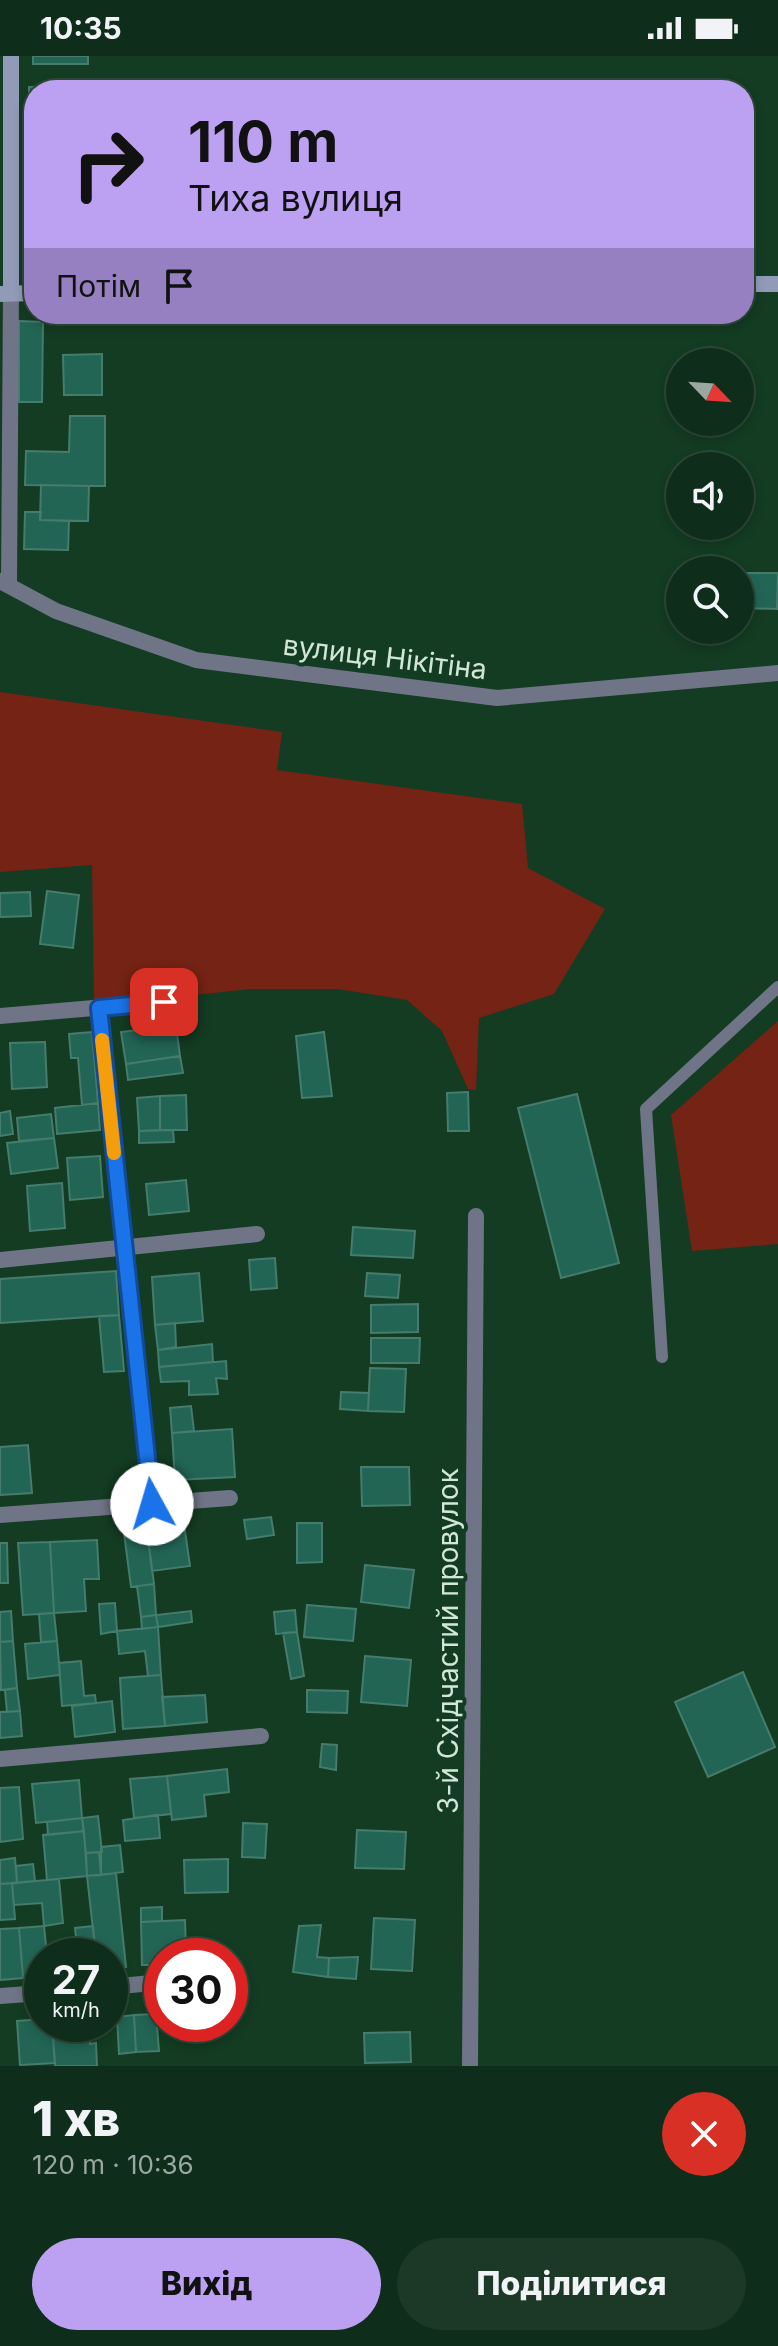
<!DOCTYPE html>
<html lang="uk">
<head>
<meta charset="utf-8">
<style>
  :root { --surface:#0e2d1a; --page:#1c3927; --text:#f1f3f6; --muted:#9ba8a2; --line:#2e4939; --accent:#bca0f2 }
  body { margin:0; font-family:Inter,sans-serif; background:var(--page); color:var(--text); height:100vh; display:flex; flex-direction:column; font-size:30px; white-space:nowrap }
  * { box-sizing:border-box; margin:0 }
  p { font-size:26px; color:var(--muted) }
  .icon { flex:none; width:44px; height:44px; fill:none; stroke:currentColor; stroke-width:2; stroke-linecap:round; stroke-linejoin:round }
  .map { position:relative; height:2010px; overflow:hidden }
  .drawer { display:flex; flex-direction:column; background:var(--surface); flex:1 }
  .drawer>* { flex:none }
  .guide { position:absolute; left:24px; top:24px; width:730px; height:244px; border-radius:32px; box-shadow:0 4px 12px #0003,0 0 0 2px var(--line); background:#bca0f2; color:#111; overflow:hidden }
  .needle { width:52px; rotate:115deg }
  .buttons { position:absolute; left:666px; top:292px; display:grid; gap:16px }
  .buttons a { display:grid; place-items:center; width:88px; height:88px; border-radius:50%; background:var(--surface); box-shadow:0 4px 12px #0003,0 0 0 2px var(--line); font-size:40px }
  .speed { position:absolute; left:24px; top:1882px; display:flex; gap:16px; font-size:40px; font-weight:700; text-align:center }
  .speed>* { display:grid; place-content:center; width:104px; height:104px; border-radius:50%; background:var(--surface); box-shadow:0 4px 12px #0003,0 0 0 2px var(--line); line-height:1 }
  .speed small { font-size:20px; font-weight:400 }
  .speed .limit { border:12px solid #d22; background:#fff; color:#111 }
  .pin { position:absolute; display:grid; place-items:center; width:68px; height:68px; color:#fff; margin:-34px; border-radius:16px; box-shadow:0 4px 12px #0006 }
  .me { position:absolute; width:88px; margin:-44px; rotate:354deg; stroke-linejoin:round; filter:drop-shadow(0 0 6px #0008) }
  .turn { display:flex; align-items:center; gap:28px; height:168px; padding:0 32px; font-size:36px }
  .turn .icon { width:104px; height:104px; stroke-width:2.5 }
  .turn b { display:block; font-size:56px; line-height:68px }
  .then { display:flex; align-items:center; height:76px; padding:0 32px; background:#0003; gap:16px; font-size:30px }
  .round { display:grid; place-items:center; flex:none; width:84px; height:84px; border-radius:42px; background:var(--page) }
  .head { display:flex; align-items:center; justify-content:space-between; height:136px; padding:0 32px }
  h1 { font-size:48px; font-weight:800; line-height:60px }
  .cta { display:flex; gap:16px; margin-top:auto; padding:16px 32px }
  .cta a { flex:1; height:92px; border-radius:48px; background:var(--accent); color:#111; font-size:32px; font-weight:800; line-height:92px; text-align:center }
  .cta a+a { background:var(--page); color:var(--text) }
  .status { display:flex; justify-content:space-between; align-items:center; height:56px; padding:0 40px; background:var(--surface); direction:ltr }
  .status svg { height:22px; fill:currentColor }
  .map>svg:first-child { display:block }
  .green { fill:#742314 }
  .building { fill:#226554; stroke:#457c6c; stroke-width:2 }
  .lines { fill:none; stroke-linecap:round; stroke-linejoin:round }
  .lane { stroke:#6f7587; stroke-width:12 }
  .street { stroke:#6f7587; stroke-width:16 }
  .secondary { stroke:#919ab7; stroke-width:16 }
  .route-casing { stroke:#114b97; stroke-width:20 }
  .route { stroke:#1a73e8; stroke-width:14 }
  .slow { stroke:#f59e0b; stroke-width:14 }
  .labels { text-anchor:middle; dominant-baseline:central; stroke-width:8; stroke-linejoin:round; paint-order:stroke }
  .street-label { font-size:28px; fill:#d2e7d7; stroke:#133c22 }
</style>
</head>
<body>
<div class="status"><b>10:35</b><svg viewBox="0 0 49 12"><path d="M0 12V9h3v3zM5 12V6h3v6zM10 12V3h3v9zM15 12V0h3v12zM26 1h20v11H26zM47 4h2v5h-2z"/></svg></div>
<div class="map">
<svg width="778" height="2010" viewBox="0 0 778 2010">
  <rect width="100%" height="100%" fill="#133c22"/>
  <path class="green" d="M0 636 282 676 277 714 522 748 528 812 605 853 554 938 479 962 476 1034 468 1033 442 975 407 944 337 933H250L94 950 92 809 0 816Z
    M778 965V1188L692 1195 671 1059Z"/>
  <path class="building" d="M33 0H88V8H33Z
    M69 30V34H34V70H29V31Z
    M19 265 43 266 42 346H19Z
    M102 298V339H64L63 299Z
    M70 360H105V430L25 429 26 395 69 396Z
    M41 429 89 430 88 465 40 464Z
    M25 456H41L40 464 69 465 68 494 24 493Z
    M740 517H778L777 553 740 552Z
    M47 835 79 839 73 892 40 888Z
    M30 836 31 860 0 861V837Z
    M176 969 180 1000 126 1008 121 976Z
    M92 976 98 1047 82 1049 78 1002H71L69 978Z
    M324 976 332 1040 302 1042 296 980Z
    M45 986 47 1031 12 1033 10 987Z
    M180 1000 183 1017 128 1024 126 1008Z
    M468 1036 469 1075H448L447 1037Z
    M577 1038 619 1207 561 1222 518 1052Z
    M186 1039 187 1074H160V1040Z
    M160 1040V1074L139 1075 137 1042Z
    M98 1047 100 1074 57 1078 55 1052Z
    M10 1055 13 1078 0 1080V1057Z
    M51 1058 54 1082 19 1085 17 1062Z
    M173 1074 174 1086 139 1087V1075Z
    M54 1082 58 1112 11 1118 7 1087Z
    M100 1100 103 1141 70 1144 67 1102Z
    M186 1124 189 1155 149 1159 146 1128Z
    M62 1127 65 1172 30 1175 27 1130Z
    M353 1171 415 1175 413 1202 351 1199Z
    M275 1202 277 1232 251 1234 249 1204Z
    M116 1215 119 1259 0 1267V1223Z
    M199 1217 203 1265 155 1269 152 1221Z
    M367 1217 400 1219 398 1242 365 1240Z
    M418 1248V1276L371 1277V1249Z
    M119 1259 124 1315 104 1316 99 1260Z
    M175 1267 176 1291 158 1294 155 1269Z
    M371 1282H420L419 1307H371Z
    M212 1288 213 1306 159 1311 158 1294Z
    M226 1305 227 1323 216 1322 218 1338 189 1339V1325L161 1326 159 1311Z
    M370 1312 406 1313 404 1356 368 1355Z
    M341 1336 369 1337 368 1355 340 1353Z
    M191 1350 194 1375 172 1377 170 1352Z
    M232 1373 235 1421 175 1424 172 1377Z
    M28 1389 32 1437 0 1439V1391Z
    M361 1411H409L410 1449 362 1450Z
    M271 1461 274 1479 247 1483 244 1464Z
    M297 1467H322V1506L297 1507Z
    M184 1468 190 1510 152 1515 147 1474Z
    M147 1474 154 1528 131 1531 124 1477Z
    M97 1484 99 1523H84L86 1555 54 1557 50 1486Z
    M50 1486 54 1557 23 1559 18 1487Z
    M0 1487H7L8 1527H0Z
    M365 1509 414 1514 409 1552 361 1546Z
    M154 1528 156 1559 141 1561 137 1530Z
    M115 1547 117 1575 101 1578 99 1548Z
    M307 1549 356 1553 353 1585 304 1581Z
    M295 1554 297 1576 276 1578 274 1556Z
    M11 1555 13 1585 0 1586V1556Z
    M191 1555 192 1566 158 1571 156 1559Z
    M54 1557 57 1585 41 1586 39 1558Z
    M156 1559 158 1571 142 1573 141 1561Z
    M158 1571 161 1619 148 1620 145 1595 119 1598 117 1575Z
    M297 1576 304 1620 291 1623 283 1577Z
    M13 1585 17 1632 1 1634 0 1586Z
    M57 1585 60 1619 28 1623 25 1588Z
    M365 1600 411 1604 407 1650 361 1646Z
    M81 1605 84 1640 95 1639 96 1647 62 1650 59 1607Z
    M743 1616 775 1691 708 1721 675 1646Z
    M161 1619 165 1670 123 1673 120 1622Z
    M17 1632 20 1655 7 1656 5 1634Z
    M307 1634 348 1635 347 1657 307 1656Z
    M205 1639 207 1666 165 1670 162 1641Z
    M112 1645 115 1676 75 1681 72 1650Z
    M20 1655 22 1680 0 1682V1656Z
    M322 1688 337 1689 336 1714 320 1711Z
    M227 1713 229 1736 204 1739 206 1760 172 1764 167 1720Z
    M167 1720 171 1758 134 1762 130 1723Z
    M79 1724 82 1762 36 1767 32 1728Z
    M19 1731 23 1783 0 1786V1732Z
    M158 1759 160 1782 125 1785 123 1764Z
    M98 1760 102 1796 86 1797 82 1762Z
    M82 1762 84 1775 48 1779 47 1766Z
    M243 1767 267 1768 265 1802 242 1801Z
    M357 1774 406 1776 404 1813 355 1812Z
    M84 1775 87 1820 47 1824 43 1779Z
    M120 1789 123 1816 101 1819V1791Z
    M99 1796 101 1819 87 1820 86 1797Z
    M15 1802 17 1827 0 1828V1804Z
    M228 1803V1836L185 1837 184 1804Z
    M33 1808 35 1825 17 1827 16 1810Z
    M116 1817 126 1911 110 1913V1900H96L87 1820Z
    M59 1823 63 1867 44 1870 42 1847 14 1849 12 1827Z
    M12 1827 15 1863 0 1864V1828Z
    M162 1851V1865L141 1866V1852Z
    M374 1862 415 1864 412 1915 371 1913Z
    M185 1864 186 1900H162V1909H142L141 1866Z
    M321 1869 317 1901 329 1902 328 1921 293 1916 299 1870Z
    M44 1870 47 1900H42V1920L23 1922 19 1872Z
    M93 1870 96 1900H78L75 1872Z
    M19 1872 23 1922 0 1924V1873Z
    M358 1901 356 1923 328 1921 329 1902Z
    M156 1958 159 1995 136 1996 134 1959Z
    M134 1959 136 1996 119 1998 117 1961Z
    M42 1963V1968H52L55 2007 20 2009 17 1965Z
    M52 1968H89L90 1988 96 1987 97 2010H55Z
    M410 1976 411 2006 365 2007 364 1977Z"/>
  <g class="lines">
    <path class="lane" d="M662 1301 646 1053 778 931"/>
    <path class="street" d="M0 525 56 555 196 604 497 642 778 617
      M9 528 11 237
      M99 952 152 1448
      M0 960 164 946
      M0 1204 257 1178
      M0 1459 230 1442
      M0 1703 261 1680
      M110 1931 162 1926
      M0 1940 42 1937
      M470 2010 476 1160"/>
    <path class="secondary" d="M11 0V237
      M744 228H778
      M0 238 34 237"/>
  </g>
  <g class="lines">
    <g class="route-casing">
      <path id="route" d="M152 1448 99 952 164 946"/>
    </g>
    <use href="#route" class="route"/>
    <path class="slow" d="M102 984 114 1097"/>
  </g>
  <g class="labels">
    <g class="street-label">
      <text transform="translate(385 601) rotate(7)">вулиця Нікітіна</text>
      <text transform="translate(448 1585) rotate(-90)">3-й Східчастий провулок</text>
    </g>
  </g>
</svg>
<div class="buttons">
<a><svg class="needle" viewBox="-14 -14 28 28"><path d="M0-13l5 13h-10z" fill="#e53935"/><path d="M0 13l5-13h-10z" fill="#9ba8a2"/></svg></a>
<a><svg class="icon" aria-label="sound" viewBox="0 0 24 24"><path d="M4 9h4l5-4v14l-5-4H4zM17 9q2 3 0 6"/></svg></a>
<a><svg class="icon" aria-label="search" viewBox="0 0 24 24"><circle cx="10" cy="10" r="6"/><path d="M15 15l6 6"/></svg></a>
</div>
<div class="speed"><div>27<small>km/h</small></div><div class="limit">30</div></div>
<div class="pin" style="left:164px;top:946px;background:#d93025"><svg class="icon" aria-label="arrive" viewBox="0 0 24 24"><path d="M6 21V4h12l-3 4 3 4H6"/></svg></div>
<svg class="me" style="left:152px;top:1448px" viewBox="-20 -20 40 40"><circle r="19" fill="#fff"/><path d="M0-13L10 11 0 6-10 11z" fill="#1a73e8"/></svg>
<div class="guide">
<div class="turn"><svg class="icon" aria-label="right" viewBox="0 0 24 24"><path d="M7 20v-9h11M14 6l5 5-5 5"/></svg><div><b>110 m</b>Тиха вулиця</div></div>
<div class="then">Потім<svg class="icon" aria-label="arrive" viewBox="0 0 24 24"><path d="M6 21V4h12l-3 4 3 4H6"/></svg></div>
</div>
</div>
<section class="drawer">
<div class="head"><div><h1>1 хв</h1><p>120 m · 10:36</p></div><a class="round" style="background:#d93025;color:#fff"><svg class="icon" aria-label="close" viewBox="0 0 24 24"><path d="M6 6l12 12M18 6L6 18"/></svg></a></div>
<div class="cta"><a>Вихід</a><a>Поділитися</a></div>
</section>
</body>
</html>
